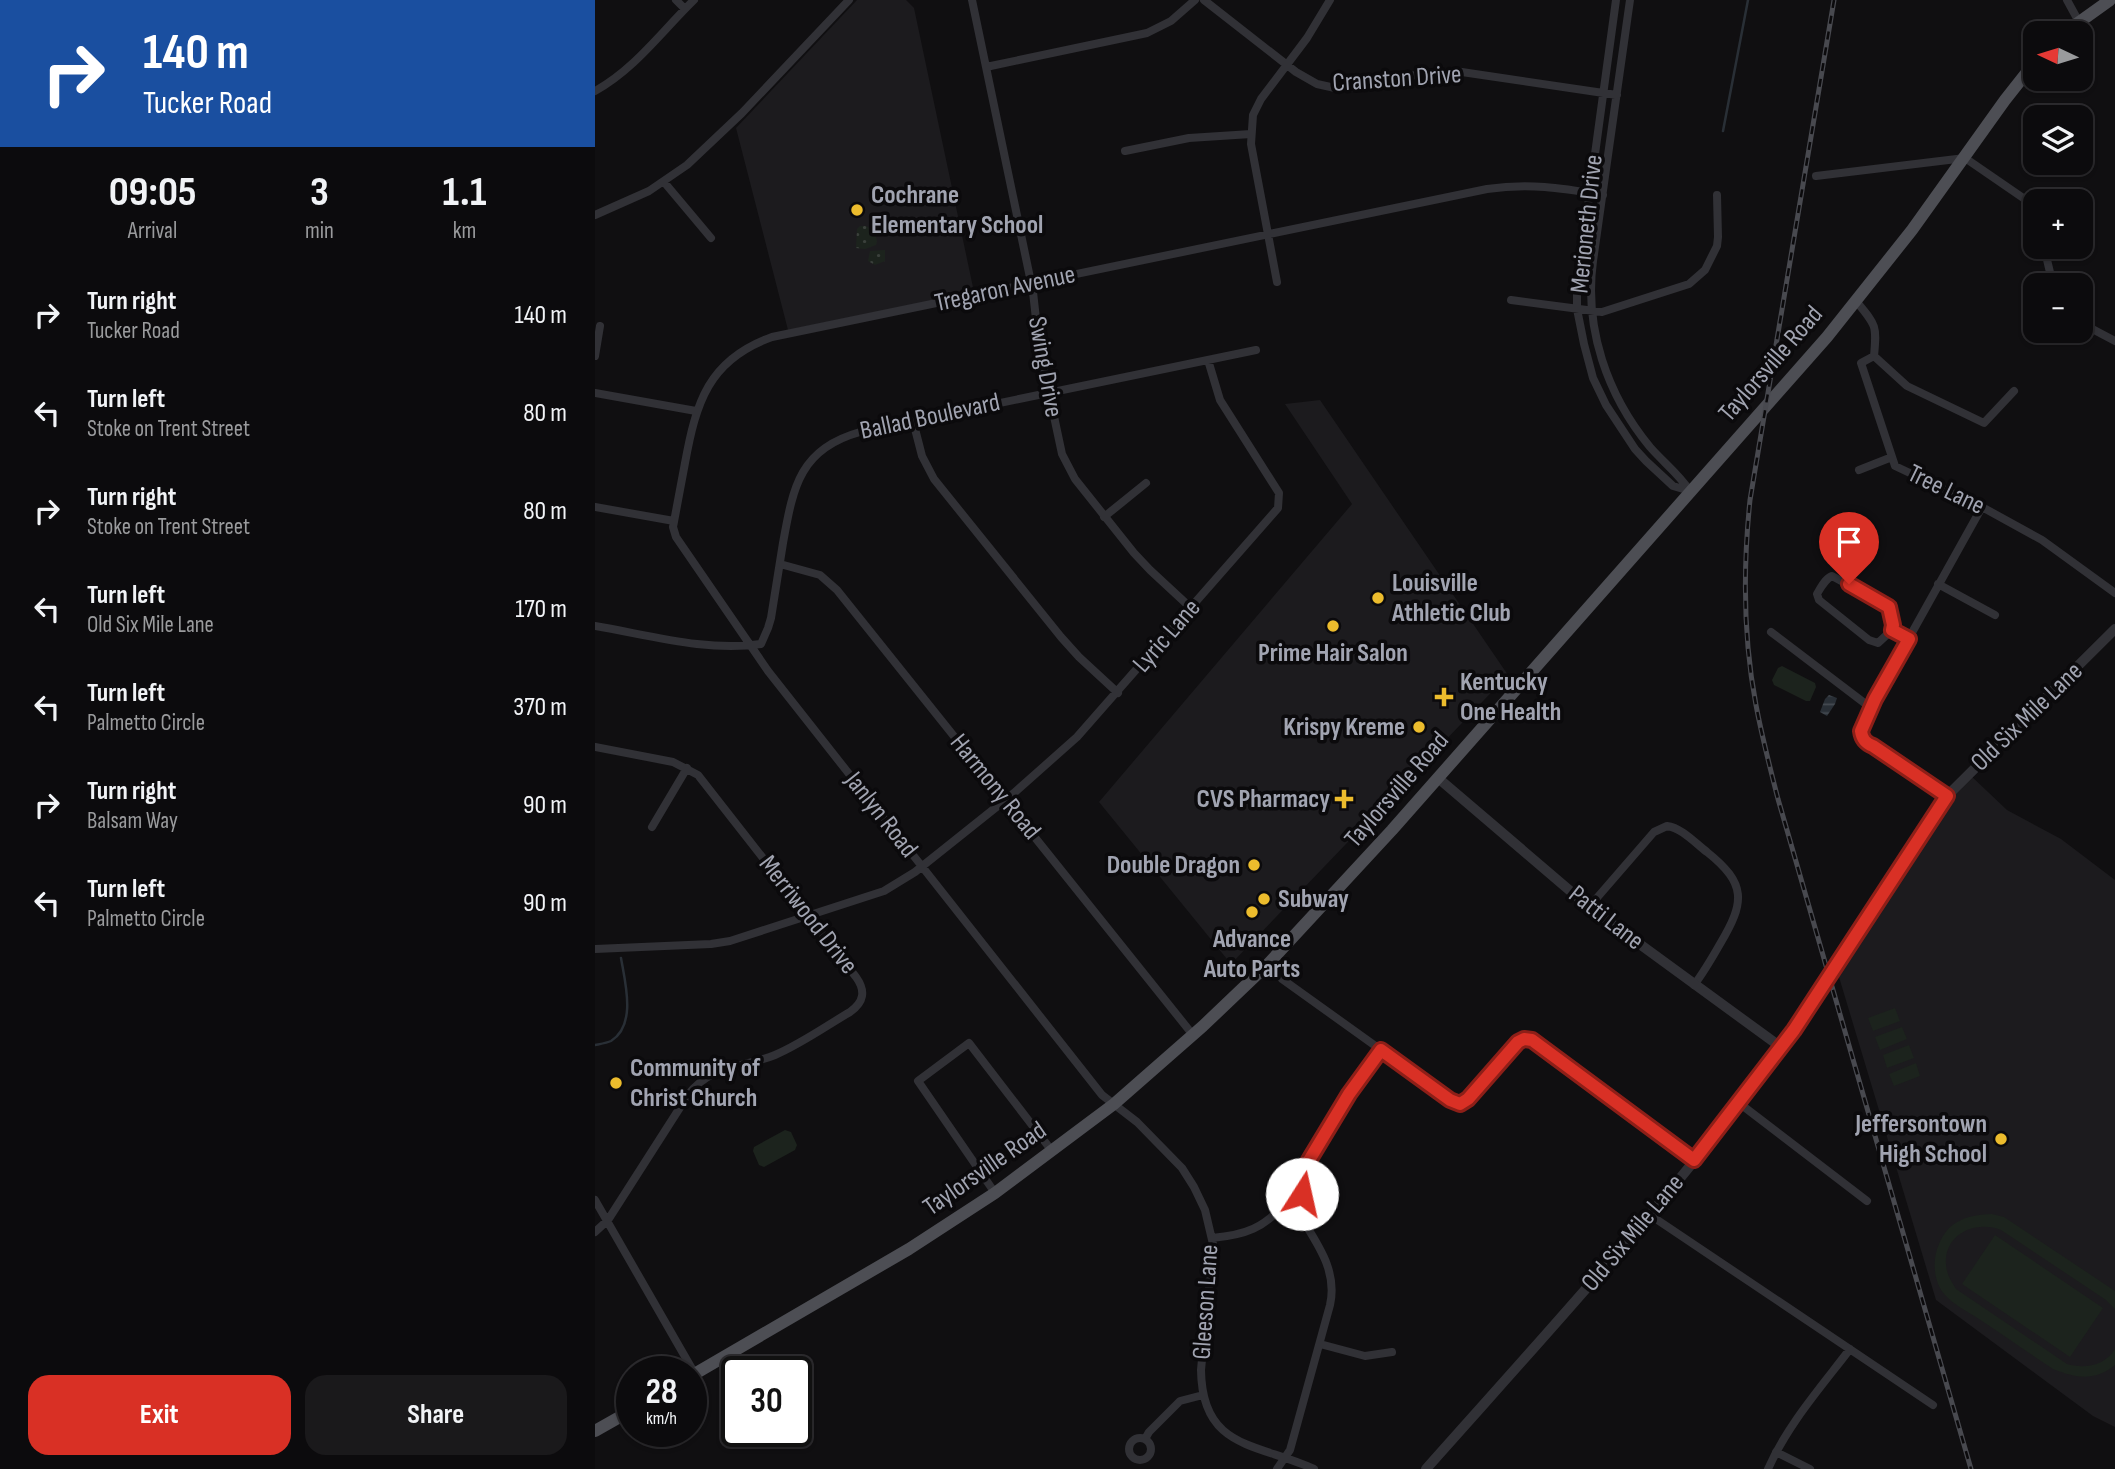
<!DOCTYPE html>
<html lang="en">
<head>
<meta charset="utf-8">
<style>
  :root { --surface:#0c0b0d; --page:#1a191b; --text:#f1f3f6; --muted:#9a9b9d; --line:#2c2b2e; --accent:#d93025 }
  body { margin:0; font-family:"Sofia Sans Condensed",sans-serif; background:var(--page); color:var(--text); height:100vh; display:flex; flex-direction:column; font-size:26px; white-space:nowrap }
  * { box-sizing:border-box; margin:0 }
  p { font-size:23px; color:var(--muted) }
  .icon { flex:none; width:38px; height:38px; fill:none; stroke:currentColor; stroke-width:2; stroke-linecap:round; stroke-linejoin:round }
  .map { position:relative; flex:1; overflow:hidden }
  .sheet { display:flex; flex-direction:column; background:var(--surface); width:595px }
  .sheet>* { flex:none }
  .hud { background:#1a4fa0; color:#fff; overflow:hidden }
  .needle { width:46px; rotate:274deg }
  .buttons { position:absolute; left:1428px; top:21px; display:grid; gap:14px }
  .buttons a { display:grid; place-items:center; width:70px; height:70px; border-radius:14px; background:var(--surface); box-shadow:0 2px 5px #0004,0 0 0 2px var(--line); font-size:35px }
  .speed { position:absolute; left:21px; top:1356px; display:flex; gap:14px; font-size:35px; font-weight:700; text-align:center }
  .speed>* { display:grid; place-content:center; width:91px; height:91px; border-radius:50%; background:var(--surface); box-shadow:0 2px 5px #0004,0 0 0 2px var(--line); line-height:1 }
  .speed small { font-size:18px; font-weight:400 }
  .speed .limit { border:4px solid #111; border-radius:10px; background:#fff; color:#111 }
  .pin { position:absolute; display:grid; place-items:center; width:60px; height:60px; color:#fff; margin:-72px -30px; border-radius:50% 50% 50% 0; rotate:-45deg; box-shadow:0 0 7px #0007 }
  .pin .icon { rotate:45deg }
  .me { position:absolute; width:77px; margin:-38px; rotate:10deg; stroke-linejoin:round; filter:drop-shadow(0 0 5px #0008) }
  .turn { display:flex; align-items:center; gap:24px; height:147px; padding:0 28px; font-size:32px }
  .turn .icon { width:91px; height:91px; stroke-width:2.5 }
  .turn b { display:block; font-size:49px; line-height:60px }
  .eta { display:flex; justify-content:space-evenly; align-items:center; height:119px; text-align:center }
  .eta b { font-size:42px; font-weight:700; line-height:49px }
  .action { display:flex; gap:14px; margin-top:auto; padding:14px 28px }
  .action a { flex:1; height:80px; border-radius:21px; background:var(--accent); color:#fff; font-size:28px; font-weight:700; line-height:80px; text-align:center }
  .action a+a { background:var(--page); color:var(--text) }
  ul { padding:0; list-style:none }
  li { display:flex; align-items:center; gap:21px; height:98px; padding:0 28px }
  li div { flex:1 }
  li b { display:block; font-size:26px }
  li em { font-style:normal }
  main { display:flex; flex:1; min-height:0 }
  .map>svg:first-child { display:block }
  .built { fill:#1c1b1e }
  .grass { fill:#1c231d }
  .park { fill:url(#park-dots) }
  .water { fill:url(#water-rules) }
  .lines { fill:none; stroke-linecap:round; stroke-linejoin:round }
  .stream { stroke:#292f36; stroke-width:2.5 }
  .minor { stroke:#313136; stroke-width:8 }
  .tertiary { stroke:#313136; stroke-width:10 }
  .primary { stroke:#4d4e54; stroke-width:12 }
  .rail-casing { stroke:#48494f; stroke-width:5 }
  .rail { stroke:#0b0a0c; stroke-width:2.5; stroke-dasharray:8; stroke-linecap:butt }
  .route-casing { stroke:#8d1f18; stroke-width:18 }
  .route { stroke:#d93025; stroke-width:12 }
  .poi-dot { fill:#ecbc2d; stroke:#0b0a0c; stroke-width:2.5 }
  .labels { text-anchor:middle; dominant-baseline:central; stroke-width:7; stroke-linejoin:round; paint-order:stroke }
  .street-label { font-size:26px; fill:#a1a4b1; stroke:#0b0a0c }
  .poi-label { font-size:26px; font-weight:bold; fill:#a1a4b1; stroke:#0b0a0c; text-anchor:start }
</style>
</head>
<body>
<main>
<section class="sheet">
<div class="hud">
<div class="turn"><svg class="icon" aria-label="right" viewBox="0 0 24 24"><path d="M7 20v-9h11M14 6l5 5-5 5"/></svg><div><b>140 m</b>Tucker Road</div></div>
</div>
<div class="eta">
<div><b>09:05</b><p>Arrival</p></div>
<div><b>3</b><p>min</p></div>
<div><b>1.1</b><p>km</p></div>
</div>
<ul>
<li><svg class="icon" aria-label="right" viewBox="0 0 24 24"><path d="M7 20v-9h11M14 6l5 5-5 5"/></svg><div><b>Turn right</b><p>Tucker Road</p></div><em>140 m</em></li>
<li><svg class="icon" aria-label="left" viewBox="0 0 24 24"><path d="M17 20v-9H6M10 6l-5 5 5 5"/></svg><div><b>Turn left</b><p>Stoke on Trent Street</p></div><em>80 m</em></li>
<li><svg class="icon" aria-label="right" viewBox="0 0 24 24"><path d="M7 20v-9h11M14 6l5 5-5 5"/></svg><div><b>Turn right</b><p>Stoke on Trent Street</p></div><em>80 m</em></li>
<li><svg class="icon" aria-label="left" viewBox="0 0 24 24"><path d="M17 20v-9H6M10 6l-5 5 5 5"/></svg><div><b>Turn left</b><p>Old Six Mile Lane</p></div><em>170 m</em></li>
<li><svg class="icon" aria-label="left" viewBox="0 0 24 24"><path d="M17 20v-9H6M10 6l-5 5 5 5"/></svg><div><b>Turn left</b><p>Palmetto Circle</p></div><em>370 m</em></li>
<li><svg class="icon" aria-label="right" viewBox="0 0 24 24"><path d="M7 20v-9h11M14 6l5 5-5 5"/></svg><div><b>Turn right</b><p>Balsam Way</p></div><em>90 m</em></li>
<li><svg class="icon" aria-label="left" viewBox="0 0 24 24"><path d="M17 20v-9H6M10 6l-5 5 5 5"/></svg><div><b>Turn left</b><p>Palmetto Circle</p></div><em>90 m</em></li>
</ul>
<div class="action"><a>Exit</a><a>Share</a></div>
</section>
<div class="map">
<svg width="1520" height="1469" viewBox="0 0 1520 1469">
  <defs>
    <pattern id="park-dots" width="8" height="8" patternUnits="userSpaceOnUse" patternTransform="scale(1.75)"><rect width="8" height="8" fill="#1c231d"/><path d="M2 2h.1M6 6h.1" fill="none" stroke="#3a403b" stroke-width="1.8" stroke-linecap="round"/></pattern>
    <pattern id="water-rules" width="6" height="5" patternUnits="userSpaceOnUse" patternTransform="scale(1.75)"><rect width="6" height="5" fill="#292f36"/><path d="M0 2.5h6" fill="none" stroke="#454a51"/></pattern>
  </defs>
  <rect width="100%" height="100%" fill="#100f11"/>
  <path class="built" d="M262 0H311L319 8 379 292 193 330 141 128Z
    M725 400 913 675 636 964 504 802 757 504 690 404Z
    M1374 774 1412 810 1466 839 1520 880V1427L1498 1416 1341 1300 1244 977 1284 900Z"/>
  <path class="grass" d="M1187 666 1220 683 1221 687 1215 701H1211L1179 685 1177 680 1183 668Z
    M1300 1008 1305 1021 1278 1031 1273 1018Z
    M1307 1027 1312 1039 1285 1050 1280 1037Z
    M1314 1045 1319 1058 1292 1068 1288 1055Z
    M1321 1063 1325 1076 1299 1086 1294 1074Z
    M190 1130 196 1132 202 1145 200 1150 169 1167 164 1165 158 1151 159 1147Z
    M1397 1214 1409 1217 1520 1291V1309L1511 1300 1406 1230C1381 1220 1349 1234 1351 1264 1351 1273 1356 1281 1361 1289L1472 1364C1489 1369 1510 1366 1520 1349V1365C1499 1382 1481 1378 1458 1369 1432 1352 1407 1334 1381 1317 1371 1311 1358 1304 1350 1295 1338 1282 1337 1259 1344 1244 1354 1220 1373 1215 1397 1214Z
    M1400 1235 1508 1308 1475 1357 1367 1284Z"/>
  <path class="park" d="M265 226H271C278 230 284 238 281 245L270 249 261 248 262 229Z
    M290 250V261L280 265 273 261 275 251Z"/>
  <path class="water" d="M1234 695 1242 698 1240 704 1232 716 1225 712 1230 699Z"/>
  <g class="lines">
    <path class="stream" d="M1128 131 1153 0
      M0 1045C5 1044 12 1043 16 1041 42 1025 30 982 26 958"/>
    <path class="minor" d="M81 0 90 9
      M377 0 438 292 444 346 467 454 480 479 539 553 555 570 596 608
      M609 0 701 72 722 84 740 88H755L813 76 860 71 1022 95
      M1021 0 982 286V309L989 344 998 378 1011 405 1040 449 1051 461 1078 486 1095 491
      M1035 0 998 261C989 328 1012 395 1055 447 1068 462 1084 474 1095 491
      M1472 0 1484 22
      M391 67 552 33 576 21 600 0
      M0 91C40 69 67 31 99 0
      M530 151 594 138 656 134
      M1221 176 1370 158 1434 202 1440 211
      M69 182 116 238
      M0 215 54 191 92 165 147 113 254 0
      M1449 247 1458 285
      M682 282 656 144 658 115 666 99 712 38 735 0
      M916 300 1007 312 1094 284 1110 270 1122 246 1123 237 1122 195
      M1261 301C1281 325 1282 325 1279 356L1266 363 1300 466 1387 507 1447 540 1520 593
      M1486 323 1520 341
      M0 356 5 326
      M1279 356 1312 386 1389 423 1419 391
      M0 393 101 411
      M318 421 327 456 339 479 466 637 484 657 523 693
      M1264 470 1297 457
      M0 507 79 521
      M509 517 551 483
      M185 564 225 575 242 590 598 1035
      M1237 576 1294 607 1297 630 1283 643 1274 640 1224 600 1222 594C1226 587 1230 579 1237 576Z
      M1343 584 1400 615
      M0 626C54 635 111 652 166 644L173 628 176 618C180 593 184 568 188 543 198 488 204 449 265 432L661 350
      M1176 632 1276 708
      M0 747 78 762 103 775 261 977C271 991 269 1002 255 1012 231 1026 206 1044 180 1055 148 1068 116 1064 93 1095L13 1220 0 1232
      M1352 796 1278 745C1270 743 1267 739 1266 731L1280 699 1387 507
      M57 827 92 768
      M994 907 1059 832 1072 826C1087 828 1100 843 1112 852 1152 884 1150 902 1125 944 1117 958 1109 972 1099 985
      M0 949 116 944 135 941 289 891 320 872 419 793 482 737 683 508 684 493 625 400 613 360
      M674 963 687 979 860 1103 865 1104 873 1099 923 1042 933 1039 1099 1160
      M1144 1103 1272 1201
      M685 1192a11 11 0 1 1 22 0a11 11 0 1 1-22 0Z
      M701 1182 765 1078 786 1050
      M400 1193 323 1081 374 1043 457 1151
      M0 1200 100 1374
      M1053 1216 1061 1219 1338 1405
      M617 1238C650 1235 670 1228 691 1202
      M725 1344 770 1356 797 1352
      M534 1449a11 11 0 1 1 22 0a11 11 0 1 1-22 0Z
      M550 1439 554 1432 585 1401 608 1395
      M1181 1452 1215 1469
      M682 1469 695 1450 735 1305C744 1265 715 1236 698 1203
      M719 1469C663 1443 607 1450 606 1370L618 1244 610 1210 599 1187 587 1168 542 1122 507 1095 173 671 81 537 78 527C82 506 86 485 90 463 101 403 113 360 177 337L892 189C935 183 965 188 1008 195
      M1173 1469C1193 1424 1226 1387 1255 1349"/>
    <path class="tertiary" d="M843 778 994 907 1187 1048
      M831 1469C958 1326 1088 1186 1199 1030L1352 796 1520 629"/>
    <path class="primary" d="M1469 33 1515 0
      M96 1376 314 1249 400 1193 519 1104 608 1026 674 963 797 830 1232 337 1317 230 1410 100 1440 62
      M0 1431 37 1410"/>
    <g class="rail-casing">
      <path id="rail" d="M1239 0 1155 500C1148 568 1148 637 1161 705 1167 737 1175 768 1183 799L1376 1469"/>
    </g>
    <use href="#rail" class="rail"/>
  </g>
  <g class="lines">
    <g class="route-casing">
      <path id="route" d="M707 1194 706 1187 701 1182 754 1094 786 1050 855 1100 865 1104 873 1099 923 1042 929 1039 937 1040 1099 1160 1199 1030 1352 796 1278 746C1270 743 1267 739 1266 731L1280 699 1314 639 1297 630 1298 625 1294 607 1254 584"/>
    </g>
    <use href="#route" class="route"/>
  </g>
  <g class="poi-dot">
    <circle cx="262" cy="210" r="7"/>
    <circle cx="783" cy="598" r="7"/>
    <circle cx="738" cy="626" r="7"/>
    <path d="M845.5 686.5h7v7h7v7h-7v7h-7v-7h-7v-7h7z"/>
    <circle cx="824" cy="727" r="7"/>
    <path d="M745.5 788.5h7v7h7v7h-7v7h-7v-7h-7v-7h7z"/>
    <circle cx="659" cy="865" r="7"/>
    <circle cx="669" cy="899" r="7"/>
    <circle cx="657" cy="912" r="7"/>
    <circle cx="21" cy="1083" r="7"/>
    <circle cx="1406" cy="1139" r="7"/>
  </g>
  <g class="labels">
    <g class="street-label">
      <text transform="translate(802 79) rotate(-4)">Cranston Drive</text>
      <text transform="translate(992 224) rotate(-84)">Merioneth Drive</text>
      <text transform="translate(410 289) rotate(-12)">Tregaron Avenue</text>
      <text transform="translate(1176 364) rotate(-49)">Taylorsville Road</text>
      <text transform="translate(450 367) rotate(80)">Swing Drive</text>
      <text transform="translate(335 417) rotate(-12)">Ballad Boulevard</text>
      <text transform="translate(1351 490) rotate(26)">Tree Lane</text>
      <text transform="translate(572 636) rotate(-49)">Lyric Lane</text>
      <text transform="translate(1432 717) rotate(-44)">Old Six Mile Lane</text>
      <text transform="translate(400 787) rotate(51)">Harmony Road</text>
      <text transform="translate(802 790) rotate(-49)">Taylorsville Road</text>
      <text transform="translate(286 815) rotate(52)">Janlyn Road</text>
      <text transform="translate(213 915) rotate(52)">Merriwood Drive</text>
      <text transform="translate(1011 918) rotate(38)">Patti Lane</text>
      <text transform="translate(390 1169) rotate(-35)">Taylorsville Road</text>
      <text transform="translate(1038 1233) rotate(-50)">Old Six Mile Lane</text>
      <text transform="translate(611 1302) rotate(-86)">Gleeson Lane</text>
    </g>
    <g class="poi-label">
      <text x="276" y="195">Cochrane<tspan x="276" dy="30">Elementary School</tspan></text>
      <text x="797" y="583">Louisville<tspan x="797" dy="30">Athletic Club</tspan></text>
      <text x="738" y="653" text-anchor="middle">Prime Hair Salon</text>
      <text x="865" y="682">Kentucky<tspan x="865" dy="30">One Health</tspan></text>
      <text x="810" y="727" text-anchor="end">Krispy Kreme</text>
      <text x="735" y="799" text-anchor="end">CVS Pharmacy</text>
      <text x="645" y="865" text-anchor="end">Double Dragon</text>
      <text x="683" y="899">Subway</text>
      <text x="657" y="939" text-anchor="middle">Advance<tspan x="657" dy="30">Auto Parts</tspan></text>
      <text x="35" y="1068">Community of<tspan x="35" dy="30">Christ Church</tspan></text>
      <text x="1392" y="1124" text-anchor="end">Jeffersontown<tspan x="1392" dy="30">High School</tspan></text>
    </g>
  </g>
</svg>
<div class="buttons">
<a><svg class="needle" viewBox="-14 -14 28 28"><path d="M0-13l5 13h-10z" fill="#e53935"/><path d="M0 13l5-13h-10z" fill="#9a9b9d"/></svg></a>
<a><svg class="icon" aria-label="layers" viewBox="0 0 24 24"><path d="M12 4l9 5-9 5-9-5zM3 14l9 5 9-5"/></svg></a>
<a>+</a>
<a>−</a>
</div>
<div class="speed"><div>28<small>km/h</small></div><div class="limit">30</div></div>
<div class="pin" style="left:1254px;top:584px;background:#d93025"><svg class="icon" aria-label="arrive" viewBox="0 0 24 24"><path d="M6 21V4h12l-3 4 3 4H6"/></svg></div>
<svg class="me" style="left:707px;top:1194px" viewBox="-20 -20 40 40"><circle r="19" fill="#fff"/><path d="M0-13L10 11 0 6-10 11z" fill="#d93025"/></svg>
</div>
</main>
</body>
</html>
